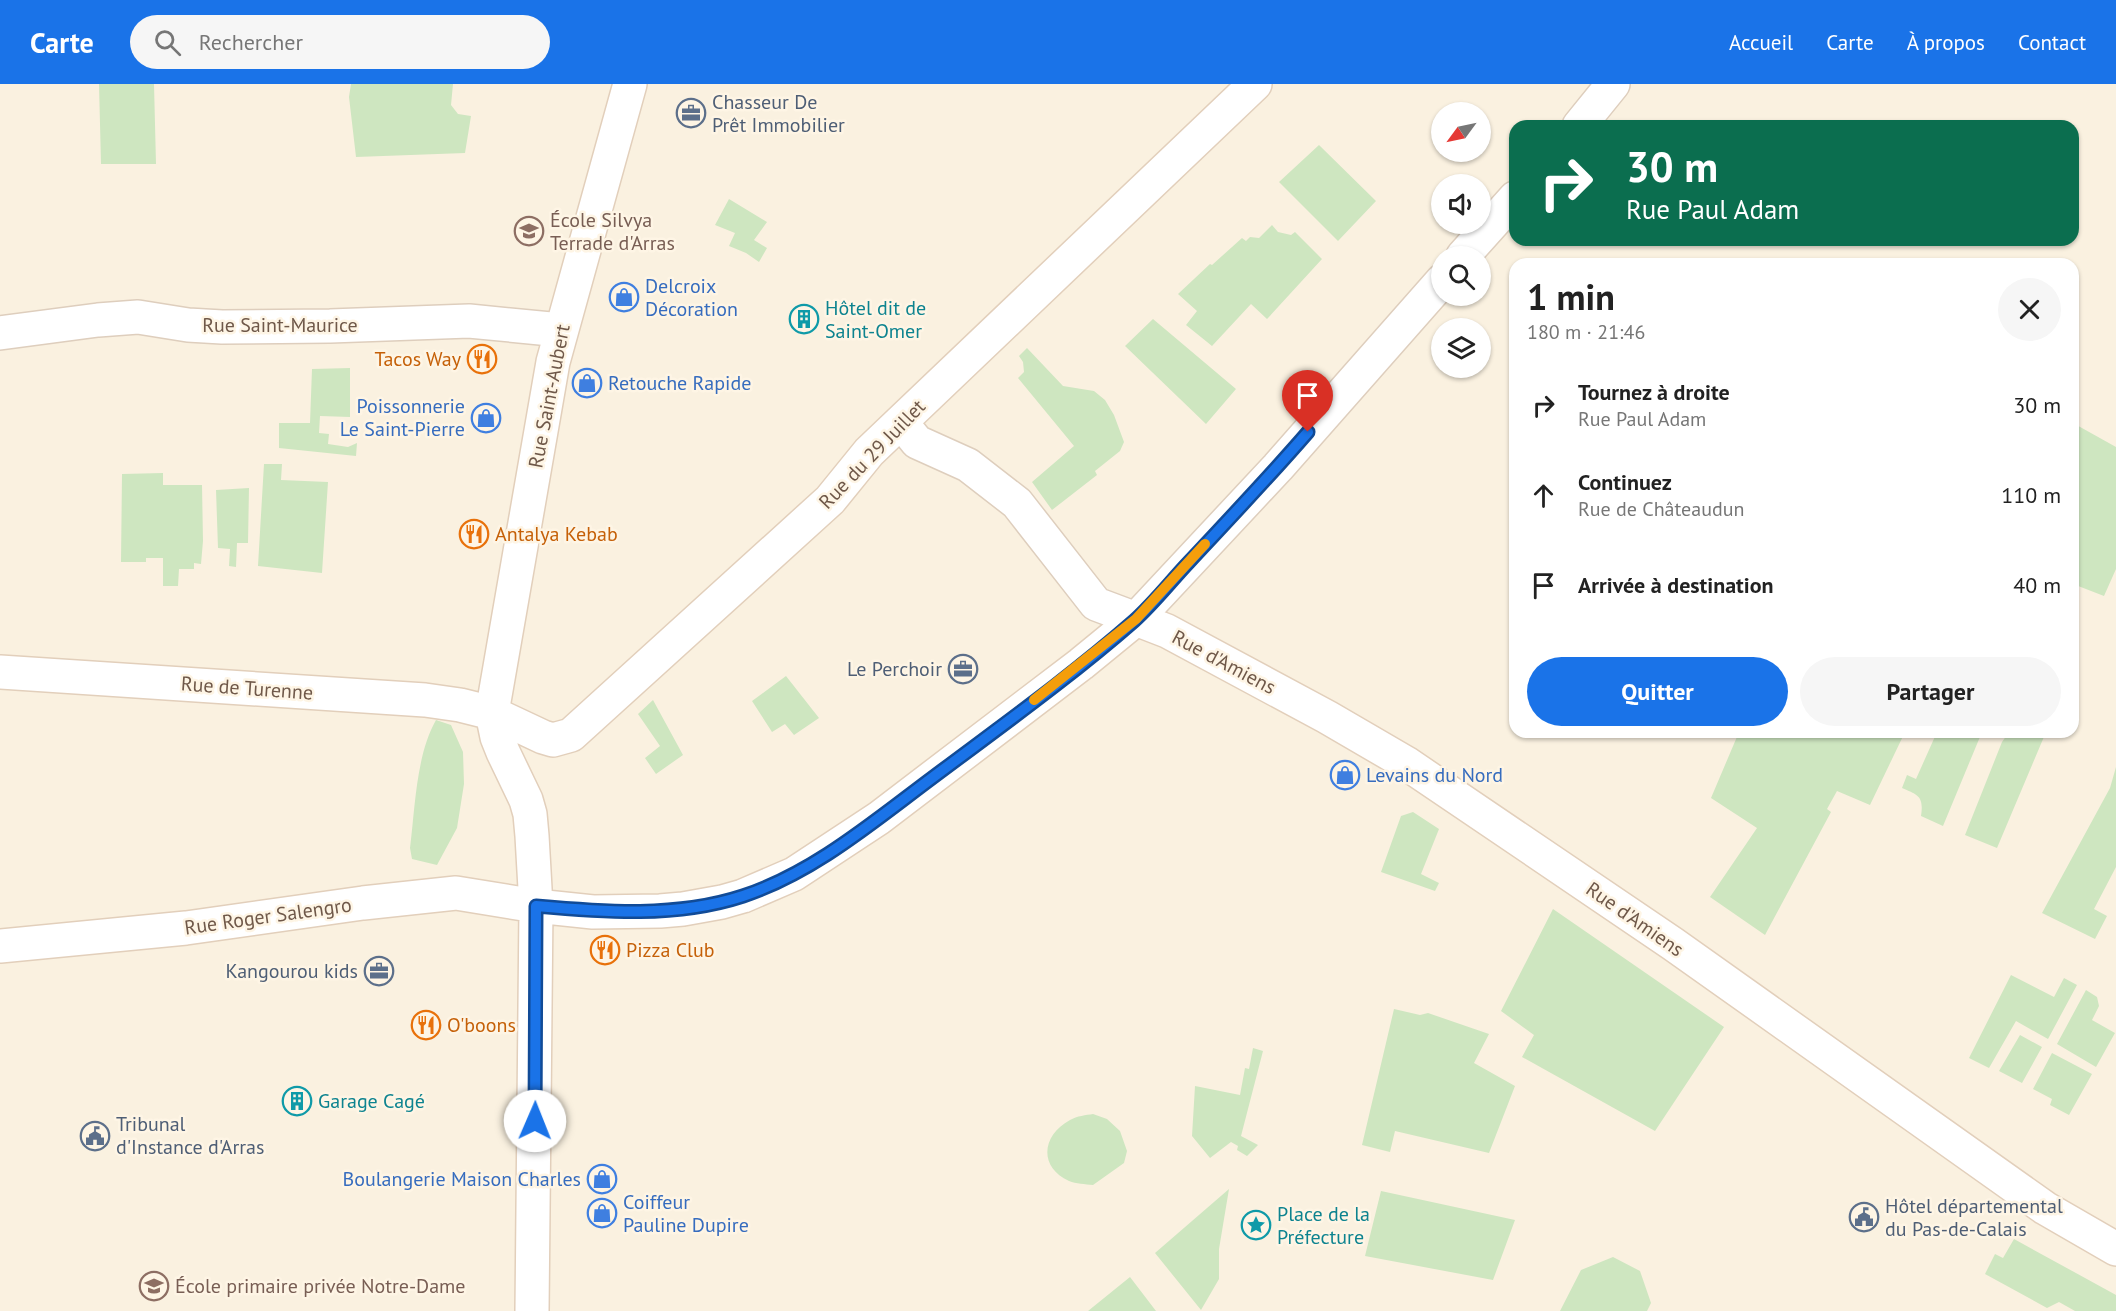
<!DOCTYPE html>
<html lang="fr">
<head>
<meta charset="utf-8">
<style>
  :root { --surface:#fff; --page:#f6f6f6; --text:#222; --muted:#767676; --accent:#1a73e8 }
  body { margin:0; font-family:"PT Sans",sans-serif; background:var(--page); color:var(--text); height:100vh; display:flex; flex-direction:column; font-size:22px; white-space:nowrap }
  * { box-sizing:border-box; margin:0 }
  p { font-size:20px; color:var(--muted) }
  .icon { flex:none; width:33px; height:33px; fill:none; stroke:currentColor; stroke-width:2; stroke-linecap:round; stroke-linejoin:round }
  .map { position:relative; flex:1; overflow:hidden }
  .side { position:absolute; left:1509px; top:174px; width:570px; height:480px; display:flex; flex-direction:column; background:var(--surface); border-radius:18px; box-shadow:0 2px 4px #0004 }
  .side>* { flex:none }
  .hud { position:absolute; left:1509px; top:36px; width:570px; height:126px; border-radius:18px; box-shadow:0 2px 4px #0004; background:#0b6e4f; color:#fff; overflow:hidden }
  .needle { width:39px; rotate:237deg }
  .fabs { position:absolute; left:1431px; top:18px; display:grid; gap:12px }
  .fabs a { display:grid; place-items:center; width:60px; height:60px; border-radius:50%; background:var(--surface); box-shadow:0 2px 4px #0004; font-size:30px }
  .pin { position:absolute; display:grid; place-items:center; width:51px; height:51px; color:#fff; margin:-62px -26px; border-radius:50% 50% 50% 0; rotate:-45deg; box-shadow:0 0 6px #0007 }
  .pin .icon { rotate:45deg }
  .me { position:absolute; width:66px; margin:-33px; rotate:1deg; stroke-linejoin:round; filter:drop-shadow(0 0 4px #0008) }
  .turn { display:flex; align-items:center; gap:21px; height:126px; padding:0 18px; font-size:27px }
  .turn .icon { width:78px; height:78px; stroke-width:2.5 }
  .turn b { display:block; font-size:42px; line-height:51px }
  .round { display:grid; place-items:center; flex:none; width:63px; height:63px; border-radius:32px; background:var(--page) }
  .headline { display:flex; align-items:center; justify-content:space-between; height:102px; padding:0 18px }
  h1 { font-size:36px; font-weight:700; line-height:45px }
  .cta { display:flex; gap:12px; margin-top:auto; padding:12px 18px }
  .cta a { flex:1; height:69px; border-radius:36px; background:var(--accent); color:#fff; font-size:24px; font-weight:700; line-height:69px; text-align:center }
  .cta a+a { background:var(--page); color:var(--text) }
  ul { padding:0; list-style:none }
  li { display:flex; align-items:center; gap:18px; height:90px; padding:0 18px }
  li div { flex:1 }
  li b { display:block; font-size:22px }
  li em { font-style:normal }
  header { display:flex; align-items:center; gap:36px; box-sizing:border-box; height:84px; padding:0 30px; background:var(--accent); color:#fff }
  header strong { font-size:28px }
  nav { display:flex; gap:33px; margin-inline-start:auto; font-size:21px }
  .search { width:420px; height:54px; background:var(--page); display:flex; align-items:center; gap:15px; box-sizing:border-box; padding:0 21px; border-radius:33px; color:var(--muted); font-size:22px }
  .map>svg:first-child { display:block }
  .green { fill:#cee6c0 }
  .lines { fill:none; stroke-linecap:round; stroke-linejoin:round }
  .street-casing { stroke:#decebd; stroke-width:36 }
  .secondary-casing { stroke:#e2cfbb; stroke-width:36 }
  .street { stroke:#fff; stroke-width:33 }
  .secondary { stroke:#fff; stroke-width:33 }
  .route-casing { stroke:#114b97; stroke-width:15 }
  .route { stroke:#1a73e8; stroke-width:10 }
  .slow { stroke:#f59e0b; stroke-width:10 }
  .labels { text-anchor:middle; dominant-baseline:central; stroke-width:5; stroke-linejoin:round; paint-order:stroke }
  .service-label { font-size:20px; fill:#4e5e75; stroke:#fef5e5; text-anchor:start }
  .education-label { font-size:20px; fill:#785e54; stroke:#fef5e5; text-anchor:start }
  .shop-label { font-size:20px; fill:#366cbe; stroke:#fef5e5; text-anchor:start }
  .culture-label { font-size:20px; fill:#0d838f; stroke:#fef5e5; text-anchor:start }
  .street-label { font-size:20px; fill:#6f5849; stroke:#fef5e5 }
  .food-label { font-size:20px; fill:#c56008; stroke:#fef5e5; text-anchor:start }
</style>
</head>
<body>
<header>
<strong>Carte</strong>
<div class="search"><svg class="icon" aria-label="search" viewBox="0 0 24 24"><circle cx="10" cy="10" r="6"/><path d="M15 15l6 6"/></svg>Rechercher</div>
<nav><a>Accueil</a><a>Carte</a><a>À propos</a><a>Contact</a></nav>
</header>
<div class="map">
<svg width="2116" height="1227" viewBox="0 0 2116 1227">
  <rect width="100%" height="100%" fill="#faf1e0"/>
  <path class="green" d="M99 0H154L156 80H101Z
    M351 0H453L451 21 458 30 471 32 465 69 356 73 349 13Z
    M1319 61 1376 117 1338 157 1279 98Z
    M729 115 767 138 754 156 767 164 759 178 746 169 729 162 735 149 715 141Z
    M1272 141 1278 148 1291 151 1295 148 1322 175 1268 234 1267 235 1251 220 1212 262 1186 241 1197 227 1178 210 1210 180 1212 181 1242 154 1246 157 1250 153 1259 154Z
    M1153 235 1236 305 1206 340 1125 262Z
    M1027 264 1063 302 1094 307 1105 316 1114 331 1124 358 1120 367 1095 387 1097 391 1052 426 1032 398 1074 362 1018 294 1024 288 1023 278 1019 272Z
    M350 284V333L320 332 319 349 329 350 328 360 348 363 357 359 356 372 279 364V339H310L312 285Z
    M2073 339 2116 363V485L2104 512 2073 500Z
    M264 380H282L281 396 328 398 322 489 258 482Z
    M163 389V401H202L203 457 201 480 194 479V485H179L178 502H163V474H146V478H121L122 390Z
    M249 404 248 459H237L236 483 229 482 230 465 218 464 216 406Z
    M786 592 819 634 794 651 785 640 772 648 752 617Z
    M653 616 683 671 656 690 645 674 660 662 638 630Z
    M436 636 451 641 463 668 464 700 457 744 437 781 412 775 410 764C415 725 416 671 436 636Z
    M1739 648H1905L1870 721 1837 707 1827 725 1831 728 1765 851 1710 813 1757 744 1711 714Z
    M1937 648H1982L1943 742 1921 732C1924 712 1918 711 1902 704L1907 691 1916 695Z
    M2009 648H2046L1997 764 1965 751 2002 658Z
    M2116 683V783L2094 825 2107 832 2095 855 2042 829 2110 704Z
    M1413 728 1439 745 1421 790 1439 799 1435 807 1381 788 1401 732Z
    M1553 825 1724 943 1655 1047 1522 973 1534 951 1501 927Z
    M2011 891 2054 913 2064 894 2077 901 2048 955 2016 937 1989 984 1969 974Z
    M2086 906 2097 913 2099 922 2092 936 2115 949 2096 983 2057 960Z
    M1394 925 1420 931 1428 929 1489 950 1474 979 1515 1002 1489 1069 1395 1047 1390 1068 1362 1061Z
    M2020 951 2042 963 2022 999 1999 987Z
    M1253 964 1263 967 1241 1052 1258 1061 1247 1072 1237 1066 1238 1062 1231 1058 1210 1074 1192 1052 1195 1002 1240 1011 1245 984 1249 985Z
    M2052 969 2092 990 2069 1031 2050 1021 2052 1015 2033 1005Z
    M1093 1030 1107 1035 1120 1047 1127 1067 1124 1079 1093 1101C1085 1100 1076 1100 1069 1097 1038 1083 1042 1051 1070 1036 1077 1032 1086 1031 1093 1030Z
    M1229 1105 1219 1165V1195L1201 1226 1155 1169Z
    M1381 1107 1515 1136 1493 1196 1365 1172Z
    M2014 1155 2116 1211V1227H2075L2059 1218 2047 1224 1985 1190 1995 1170 2003 1174Z
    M1613 1173 1640 1187 1651 1219 1647 1227H1560L1581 1186Z
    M1130 1193 1156 1227H1088Z"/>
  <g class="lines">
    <g class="street-casing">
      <path id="street" d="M1579 42 1613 0
        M1463 172 1515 114
        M0 249 98 236 138 233 188 241 222 243 330 242 469 237 561 246
        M901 338 917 358 968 381 1017 419 1096 520 1136 535 1278 383 1442 197"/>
    </g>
    <g class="secondary-casing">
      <path id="secondary" d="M0 588 425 616 460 621 492 629 543 653 553 656 571 651 830 416 869 368 1255 0
        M0 862 186 844 363 819 456 809 536 822 593 828 660 827 683 825 722 818 743 812 794 790 879 734 1081 580 1136 535 1167 547 1327 633 1406 679 1673 860 2045 1124 2116 1165
        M532 1227 536 822 532 752 530 730 526 716 503 668 497 653 492 629 553 278 630 0"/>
    </g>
    <use href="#street" class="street"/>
    <use href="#secondary" class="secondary"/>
  </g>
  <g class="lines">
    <g class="route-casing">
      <path id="route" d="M535 1037 536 822C604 828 676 834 743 812 813 789 873 738 932 694 1000 643 1070 593 1134 537 1154 519 1171 497 1189 478 1229 435 1270 392 1308 348"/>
    </g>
    <use href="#route" class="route"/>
    <path class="slow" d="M1034 616 1136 535 1205 460"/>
  </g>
  <defs>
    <g id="office-ring" transform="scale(1.5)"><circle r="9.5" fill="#fef5e5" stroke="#5c6f8a" stroke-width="1.5"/><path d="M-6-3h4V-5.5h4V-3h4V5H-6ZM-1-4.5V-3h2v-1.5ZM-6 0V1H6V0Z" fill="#5c6f8a"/></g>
    <g id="school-ring" transform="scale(1.5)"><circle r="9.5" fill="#fef5e5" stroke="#8d6e63" stroke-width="1.5"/><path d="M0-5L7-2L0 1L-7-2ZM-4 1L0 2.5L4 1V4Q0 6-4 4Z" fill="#8d6e63"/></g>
    <g id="shop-ring" transform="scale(1.5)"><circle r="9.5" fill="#fef5e5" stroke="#3f7fe0" stroke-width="1.5"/><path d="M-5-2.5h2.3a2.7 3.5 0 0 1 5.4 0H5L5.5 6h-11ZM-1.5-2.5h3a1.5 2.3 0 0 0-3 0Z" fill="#3f7fe0"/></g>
    <g id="building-ring" transform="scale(1.5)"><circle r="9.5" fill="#fef5e5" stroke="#0f9aa8" stroke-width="1.5"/><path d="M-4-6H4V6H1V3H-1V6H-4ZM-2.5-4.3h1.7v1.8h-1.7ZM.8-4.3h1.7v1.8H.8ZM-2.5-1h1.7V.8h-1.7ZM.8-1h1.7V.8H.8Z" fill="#0f9aa8"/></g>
    <g id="restaurant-ring" transform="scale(1.5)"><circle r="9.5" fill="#fef5e5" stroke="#e8710a" stroke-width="1.5"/><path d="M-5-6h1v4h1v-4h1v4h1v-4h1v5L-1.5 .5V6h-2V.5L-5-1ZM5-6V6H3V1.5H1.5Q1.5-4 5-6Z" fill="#e8710a"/></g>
    <g id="civic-ring" transform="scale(1.5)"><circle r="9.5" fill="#fef5e5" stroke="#5c6f8a" stroke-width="1.5"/><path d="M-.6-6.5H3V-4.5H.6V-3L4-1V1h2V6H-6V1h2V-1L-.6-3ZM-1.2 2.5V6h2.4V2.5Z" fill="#5c6f8a"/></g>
    <g id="sight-ring" transform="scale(1.5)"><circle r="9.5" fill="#fef5e5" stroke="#0f9aa8" stroke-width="1.5"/><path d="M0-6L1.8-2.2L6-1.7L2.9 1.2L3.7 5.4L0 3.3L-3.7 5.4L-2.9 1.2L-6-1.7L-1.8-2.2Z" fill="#0f9aa8"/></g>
  </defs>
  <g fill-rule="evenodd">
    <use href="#office-ring" x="691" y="29"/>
    <use href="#school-ring" x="529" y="147"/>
    <use href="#shop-ring" x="624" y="213"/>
    <use href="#building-ring" x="804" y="235"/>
    <use href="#restaurant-ring" x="482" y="275"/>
    <use href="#shop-ring" x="587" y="299"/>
    <use href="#shop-ring" x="486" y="334"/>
    <use href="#restaurant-ring" x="474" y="450"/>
    <use href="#office-ring" x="963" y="585"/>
    <use href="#shop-ring" x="1345" y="691"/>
    <use href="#restaurant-ring" x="605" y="866"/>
    <use href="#office-ring" x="379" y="887"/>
    <use href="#restaurant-ring" x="426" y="941"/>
    <use href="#building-ring" x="297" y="1017"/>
    <use href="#civic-ring" x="95" y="1052"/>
    <use href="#shop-ring" x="602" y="1095"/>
    <use href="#shop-ring" x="602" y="1129"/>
    <use href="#civic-ring" x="1864" y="1133"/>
    <use href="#sight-ring" x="1256" y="1141"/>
    <use href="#school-ring" x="154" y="1202"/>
  </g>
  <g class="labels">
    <g class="service-label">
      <text x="712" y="18">Chasseur De<tspan x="712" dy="23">Prêt Immobilier</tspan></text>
      <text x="942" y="585" text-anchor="end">Le Perchoir</text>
      <text x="358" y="887" text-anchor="end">Kangourou kids</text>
      <text x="116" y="1040">Tribunal<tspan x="116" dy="23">d'Instance d'Arras</tspan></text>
      <text x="1885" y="1122">Hôtel départemental<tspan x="1885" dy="23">du Pas-de-Calais</tspan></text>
    </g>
    <g class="education-label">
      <text x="550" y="136">École Silvya<tspan x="550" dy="23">Terrade d'Arras</tspan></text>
      <text x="175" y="1202">École primaire privée Notre-Dame</text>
    </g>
    <g class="shop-label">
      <text x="645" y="202">Delcroix<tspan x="645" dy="23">Décoration</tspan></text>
      <text x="608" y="299">Retouche Rapide</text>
      <text x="465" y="322" text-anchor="end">Poissonnerie<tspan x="465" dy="23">Le Saint-Pierre</tspan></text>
      <text x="1366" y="691">Levains du Nord</text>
      <text x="581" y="1095" text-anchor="end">Boulangerie Maison Charles</text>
      <text x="623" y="1118">Coiffeur<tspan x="623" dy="23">Pauline Dupire</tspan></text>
    </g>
    <g class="culture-label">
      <text x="825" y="224">Hôtel dit de<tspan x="825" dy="23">Saint-Omer</tspan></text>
      <text x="318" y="1017">Garage Cagé</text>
      <text x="1277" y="1130">Place de la<tspan x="1277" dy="23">Préfecture</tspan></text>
    </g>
    <g class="street-label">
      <text x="280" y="241">Rue Saint-Maurice</text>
      <text transform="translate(549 312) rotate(-79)">Rue Saint-Aubert</text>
      <text transform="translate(872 370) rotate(-46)">Rue du 29 Juillet</text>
      <text transform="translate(1224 578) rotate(28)">Rue d'Amiens</text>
      <text transform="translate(247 604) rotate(4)">Rue de Turenne</text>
      <text transform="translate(268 832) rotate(-8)">Rue Roger Salengro</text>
      <text transform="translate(1635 835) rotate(35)">Rue d'Amiens</text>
    </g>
    <g class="food-label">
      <text x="461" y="275" text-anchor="end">Tacos Way</text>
      <text x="495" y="450">Antalya Kebab</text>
      <text x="626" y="866">Pizza Club</text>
      <text x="447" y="941">O'boons</text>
    </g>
  </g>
</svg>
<div class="fabs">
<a><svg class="needle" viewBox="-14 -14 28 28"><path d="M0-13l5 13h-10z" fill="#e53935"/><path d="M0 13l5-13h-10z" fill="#767676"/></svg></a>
<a><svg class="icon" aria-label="sound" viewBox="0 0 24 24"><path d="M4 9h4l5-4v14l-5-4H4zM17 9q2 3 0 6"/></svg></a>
<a><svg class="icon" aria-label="search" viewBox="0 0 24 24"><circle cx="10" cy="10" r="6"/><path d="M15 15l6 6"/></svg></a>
<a><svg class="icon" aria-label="layers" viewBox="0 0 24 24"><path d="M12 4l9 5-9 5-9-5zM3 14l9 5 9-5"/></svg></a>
</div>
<div class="pin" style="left:1308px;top:348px;background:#d93025"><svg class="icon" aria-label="arrive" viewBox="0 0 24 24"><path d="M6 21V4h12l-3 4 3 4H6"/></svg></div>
<svg class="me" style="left:535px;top:1037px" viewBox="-20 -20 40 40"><circle r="19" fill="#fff"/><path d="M0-13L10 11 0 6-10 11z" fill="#1a73e8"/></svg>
<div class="hud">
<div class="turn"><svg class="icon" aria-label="right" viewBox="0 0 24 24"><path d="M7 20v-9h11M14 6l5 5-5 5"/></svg><div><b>30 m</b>Rue Paul Adam</div></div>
</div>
<section class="side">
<div class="headline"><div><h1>1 min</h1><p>180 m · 21:46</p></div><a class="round"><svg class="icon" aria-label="close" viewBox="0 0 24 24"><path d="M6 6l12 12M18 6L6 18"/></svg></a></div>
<ul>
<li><svg class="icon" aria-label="right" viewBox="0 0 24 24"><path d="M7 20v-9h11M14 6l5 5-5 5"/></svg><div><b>Tournez à droite</b><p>Rue Paul Adam</p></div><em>30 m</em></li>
<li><svg class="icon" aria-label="ahead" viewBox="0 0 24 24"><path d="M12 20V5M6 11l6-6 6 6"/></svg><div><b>Continuez</b><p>Rue de Châteaudun</p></div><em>110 m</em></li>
<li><svg class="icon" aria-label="arrive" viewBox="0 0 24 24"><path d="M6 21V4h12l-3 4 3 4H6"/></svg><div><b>Arrivée à destination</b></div><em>40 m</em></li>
</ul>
<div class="cta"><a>Quitter</a><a>Partager</a></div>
</section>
</div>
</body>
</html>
